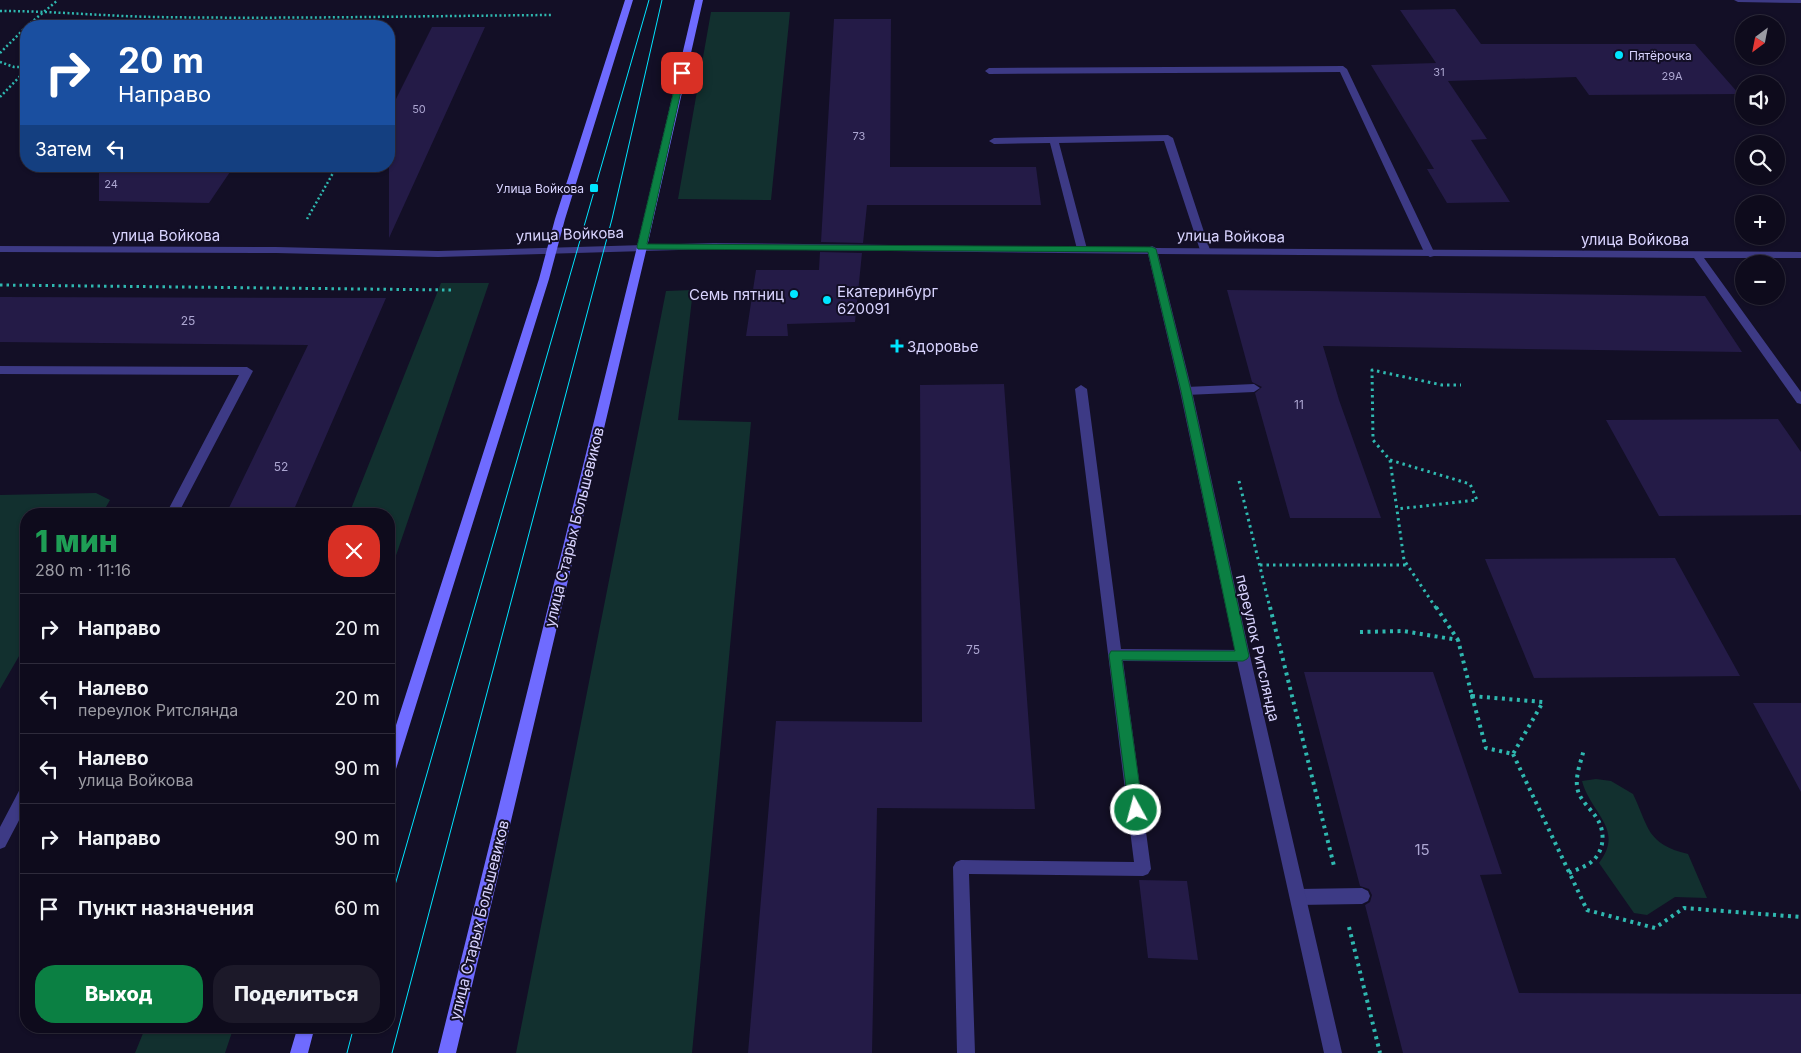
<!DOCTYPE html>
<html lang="ru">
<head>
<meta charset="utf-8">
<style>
  :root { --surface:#0e0b1c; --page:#1c1929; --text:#f1f3f6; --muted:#9b9ba3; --line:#2e2b3b; --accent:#0b8043 }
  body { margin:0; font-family:Inter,sans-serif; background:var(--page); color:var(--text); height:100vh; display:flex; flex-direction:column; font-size:19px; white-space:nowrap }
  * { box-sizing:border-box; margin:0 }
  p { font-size:16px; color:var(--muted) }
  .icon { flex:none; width:28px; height:28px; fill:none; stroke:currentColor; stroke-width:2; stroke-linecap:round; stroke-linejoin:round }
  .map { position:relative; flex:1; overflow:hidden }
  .side { position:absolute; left:20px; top:508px; width:375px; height:525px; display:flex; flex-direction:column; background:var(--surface); border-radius:20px; box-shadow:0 1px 4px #0004,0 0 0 1px var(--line) }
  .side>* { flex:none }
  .top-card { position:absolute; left:20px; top:20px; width:375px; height:152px; border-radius:20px; box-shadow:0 1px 4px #0004,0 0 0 1px var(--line); background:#1a4fa0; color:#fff; overflow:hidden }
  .needle { width:32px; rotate:212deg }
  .tools { position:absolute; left:1735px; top:15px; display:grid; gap:10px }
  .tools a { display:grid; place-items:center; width:50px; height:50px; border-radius:50%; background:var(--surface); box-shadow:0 1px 4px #0004,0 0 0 1px var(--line); font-size:25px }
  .pin { position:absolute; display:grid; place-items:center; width:42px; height:42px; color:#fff; margin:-21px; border-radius:10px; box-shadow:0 2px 8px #0006 }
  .me { position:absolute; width:55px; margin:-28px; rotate:353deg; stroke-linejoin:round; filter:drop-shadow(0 0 4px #0008) }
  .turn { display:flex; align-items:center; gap:18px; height:105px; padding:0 15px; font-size:22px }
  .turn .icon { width:65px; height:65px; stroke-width:2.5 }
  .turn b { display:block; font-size:35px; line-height:42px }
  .then { display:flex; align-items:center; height:48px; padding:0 15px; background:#0003; gap:10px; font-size:19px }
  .round { display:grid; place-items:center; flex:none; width:52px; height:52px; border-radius:20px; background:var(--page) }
  .head { display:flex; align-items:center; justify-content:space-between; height:85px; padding:0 15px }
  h1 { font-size:30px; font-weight:800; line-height:38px; color:#1e9e55 }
  .button { display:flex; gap:10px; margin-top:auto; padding:10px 15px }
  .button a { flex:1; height:58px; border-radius:20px; background:var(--accent); color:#fff; font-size:20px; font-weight:800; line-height:58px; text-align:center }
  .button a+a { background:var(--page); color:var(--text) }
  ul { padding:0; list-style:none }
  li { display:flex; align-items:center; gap:15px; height:70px; padding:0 15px; border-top:1px solid var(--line) }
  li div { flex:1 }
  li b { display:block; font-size:19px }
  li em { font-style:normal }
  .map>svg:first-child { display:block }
  .green { fill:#12302f }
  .building { fill:#241b47 }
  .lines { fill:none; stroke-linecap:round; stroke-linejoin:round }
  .path-far2 { stroke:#2fb8b0; stroke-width:2.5; stroke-dasharray:2 2.5; stroke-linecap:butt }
  .path-far1 { stroke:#2fb8b0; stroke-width:3; stroke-dasharray:2.5 4; stroke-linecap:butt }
  .path { stroke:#2fb8b0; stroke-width:4; stroke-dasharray:3 4.5; stroke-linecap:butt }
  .lane { fill:#3d3a85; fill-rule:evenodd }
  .street { fill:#3d3a85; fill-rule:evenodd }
  .secondary { fill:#6f6bff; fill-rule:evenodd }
  .tram { stroke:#00e5ff; stroke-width:1 }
  .route { fill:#0b8043; stroke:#07532c }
  .poi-dot { fill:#00e5ff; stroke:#130f26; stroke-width:2 }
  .labels { text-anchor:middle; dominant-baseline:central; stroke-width:4; stroke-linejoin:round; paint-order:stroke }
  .far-number-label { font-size:11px; fill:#aca6d1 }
  .far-poi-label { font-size:12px; fill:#d9d4ff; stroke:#130f26; text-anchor:start }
  .number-label { font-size:12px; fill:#aca6d1 }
  .street-label { font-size:15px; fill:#d9d4ff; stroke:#130f26 }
  .poi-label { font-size:15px; fill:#d9d4ff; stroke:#130f26; text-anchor:start }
  .near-number-label { font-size:15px; fill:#aca6d1 }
</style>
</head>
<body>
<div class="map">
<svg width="1801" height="1053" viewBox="0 0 1801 1053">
  <rect width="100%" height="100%" fill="#130f26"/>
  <path class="green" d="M711 12H790L771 200 678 199Z
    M441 283H489L389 576V514H349Z
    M693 290 678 420 751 422 692 1053H516L666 291Z
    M96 493 110 500 102 514H26V644L0 689V495Z
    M1596 779 1611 781 1633 794C1649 827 1646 844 1688 854L1707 898 1675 897 1647 915 1634 913 1599 863C1625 829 1591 814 1582 781Z
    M146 1026H234L225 1053H135Z"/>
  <path class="building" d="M1455 9 1481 44H1695L1739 94 1589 95 1576 77 1448 81 1487 139 1471 140 1510 202 1447 203 1427 169H1434L1371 65 1436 63 1400 10Z
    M834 19H891L890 167H1036L1041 205H867L863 243 821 242Z
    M432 27H485L389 238V113Z
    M99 167 232 169 209 203 99 201Z
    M820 252 862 253 855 322 787 324 788 336H746L756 270H819Z
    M1227 290 1705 296 1742 352 1323 346 1339 400 1381 518H1290L1255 393 1262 387 1252 382Z
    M0 297 386 298 292 514H226L308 345 0 342Z
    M1004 384 1035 809 877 808 872 1053H748L776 721 922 722 920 385Z
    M1778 419 1801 452V515L1659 516 1606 420Z
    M1675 558 1740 676 1534 678 1485 559Z
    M1304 672H1433L1502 874 1480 875 1519 993 1801 994V1053H1403L1365 905 1370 902 1372 895 1369 889 1360 886Z
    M1753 703H1801V792Z
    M1139 880 1187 881 1198 960 1148 958Z"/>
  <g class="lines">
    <path class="path-far2" d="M0 11C52 11 103 16 155 17 287 19 420 16 552 15
      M27 26 58 0
      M0 53 26 27
      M0 62 14 67H26
      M389 70V73
      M0 97 26 70
      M307 219 337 166"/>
    <path class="path-far1" d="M0 285 452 290
      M1390 460 1470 484 1477 500 1397 509
      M1239 481 1270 608
      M1260 565H1407
      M1436 608 1404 560 1390 460 1373 440 1372 370 1442 385H1461"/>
    <path class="path" d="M1270 607 1334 866
      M1436 607 1458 640
      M1360 632 1403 631 1458 640 1472 696
      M1472 696 1543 702 1513 754 1486 748Z
      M1513 754 1587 910 1655 928 1684 908 1801 917
      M1569 873C1576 870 1584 867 1590 863 1605 852 1606 831 1596 817 1590 808 1581 801 1578 791 1574 778 1581 762 1584 749
      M1349 927 1380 1053"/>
    <path class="lane" d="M1343 66 1347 69 1435 254 1434 256 1430 257 1425 254 1340 72 989 74 985 71 989 68Z
      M1168 135 1173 138 1210 250 1209 252 1205 253 1200 250 1164 141 1059 143 1087 249 1082 252 1077 249 1050 143 994 144 989 141 994 138Z
      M0 366 247 367 253 371 178 514H166L239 375 0 374Z
      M1254 384 1260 388 1254 392 1186 395 1180 391 1186 387Z
      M1081 385 1087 389 1121 649 1243 650 1248 652 1250 656 1248 660 1243 662 1123 661 1151 869 1148 874 1143 876 969 874 975 1053H957L953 867 956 862 961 860 1134 862 1075 389Z
      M26 785V807L5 847 0 849V827L21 787Z
      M1362 888 1368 891 1370 896 1368 901 1362 904 1298 905 1292 902 1290 897 1292 892 1298 889Z"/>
    <path class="street" d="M1734 0H1801V3L1738 2Z
      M713 243 1148 248 1152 246 1156 248 1801 252V258H1704L1801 392V404L1797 403 1694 258 1158 254 1192 391 1250 656 1342 1053H1324L1236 656 1180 391 1148 254 713 249 438 257 276 253 0 252V246L276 247 438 251Z"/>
    <path class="secondary" d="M625 0H633L565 219 549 279 396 769 394 774 389 776V747L539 279 555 219Z
      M695 0H703L647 247 456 1053H438L637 247Z
      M298 1026H315L308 1053H290Z"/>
    <path class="tram" d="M389 906 649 0
      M347 1053 354 1026
      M392 1053 612 219 662 0"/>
  </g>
  <path class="route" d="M682 71 685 73 647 244 1152 247 1156 249 1191 391 1249 656 1247 659 1243 661 1122 660 1143 810 1141 815 1136 817 1131 815 1129 810 1109 655 1111 651H1235L1181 391 1148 252 638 249 637 247 678 73Z"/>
  <g class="poi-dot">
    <circle cx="1619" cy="55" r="5"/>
    <rect x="589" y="183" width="10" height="10" rx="2.5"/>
    <circle cx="794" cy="294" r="5"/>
    <circle cx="827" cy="300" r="5"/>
    <path d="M894.5 338.5h5v5h5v5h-5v5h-5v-5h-5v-5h5z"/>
  </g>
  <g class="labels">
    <g class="far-number-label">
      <text x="1439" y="72">31</text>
      <text x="1672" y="76">29А</text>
      <text x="419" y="109">50</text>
      <text x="859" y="136">73</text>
      <text x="111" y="184">24</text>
    </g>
    <g class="far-poi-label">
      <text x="1629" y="55">Пятёрочка</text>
      <text x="584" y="188" text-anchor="end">Улица Войкова</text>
    </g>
    <g class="number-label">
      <text x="188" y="320">25</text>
      <text x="1299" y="404">11</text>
      <text x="281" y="466">52</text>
      <text x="973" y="649">75</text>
    </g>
    <g class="street-label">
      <text transform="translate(570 234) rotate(-2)">улица Войкова</text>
      <text x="166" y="235">улица Войкова</text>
      <text transform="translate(1231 236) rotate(1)">улица Войкова</text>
      <text x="1635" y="239">улица Войкова</text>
      <text transform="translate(574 527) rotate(-76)">улица Старых Большевиков</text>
      <text transform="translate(1258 648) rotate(77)">переулок Ритслянда</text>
      <text transform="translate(479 920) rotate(-76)">улица Старых Большевиков</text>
    </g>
    <g class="poi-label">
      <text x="837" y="291">Екатеринбург<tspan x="837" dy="17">620091</tspan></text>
      <text x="784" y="294" text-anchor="end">Семь пятниц</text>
      <text x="907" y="346">Здоровье</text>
    </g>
    <g class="near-number-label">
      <text x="1422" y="849">15</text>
    </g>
  </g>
</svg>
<div class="tools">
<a><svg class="needle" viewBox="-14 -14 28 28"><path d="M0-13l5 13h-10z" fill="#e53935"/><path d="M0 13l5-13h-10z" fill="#9b9ba3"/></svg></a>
<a><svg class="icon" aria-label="sound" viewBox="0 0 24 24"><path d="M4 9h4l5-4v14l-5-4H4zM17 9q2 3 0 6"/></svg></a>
<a><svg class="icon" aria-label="search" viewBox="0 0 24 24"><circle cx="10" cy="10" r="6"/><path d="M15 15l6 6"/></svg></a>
<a>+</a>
<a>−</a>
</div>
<div class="pin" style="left:682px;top:73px;background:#d93025"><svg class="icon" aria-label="arrive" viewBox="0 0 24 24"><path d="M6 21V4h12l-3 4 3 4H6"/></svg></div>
<svg class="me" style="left:1136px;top:810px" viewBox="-20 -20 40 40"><circle r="17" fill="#0b8043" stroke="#fff" stroke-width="3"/><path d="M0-11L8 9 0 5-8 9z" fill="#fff"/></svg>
<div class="top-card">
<div class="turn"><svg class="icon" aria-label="right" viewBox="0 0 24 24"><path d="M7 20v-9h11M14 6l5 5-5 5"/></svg><div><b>20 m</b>Направо</div></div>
<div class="then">Затем<svg class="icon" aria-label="left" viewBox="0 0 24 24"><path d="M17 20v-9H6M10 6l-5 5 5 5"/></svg></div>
</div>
<section class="side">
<div class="head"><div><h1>1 мин</h1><p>280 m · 11:16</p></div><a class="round" style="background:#d93025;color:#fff"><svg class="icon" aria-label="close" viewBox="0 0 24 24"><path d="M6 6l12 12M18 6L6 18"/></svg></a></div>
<ul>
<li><svg class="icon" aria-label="right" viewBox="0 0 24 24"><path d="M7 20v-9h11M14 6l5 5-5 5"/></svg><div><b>Направо</b></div><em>20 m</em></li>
<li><svg class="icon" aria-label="left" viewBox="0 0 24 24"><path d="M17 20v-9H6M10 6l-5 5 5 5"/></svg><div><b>Налево</b><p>переулок Ритслянда</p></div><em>20 m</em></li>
<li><svg class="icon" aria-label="left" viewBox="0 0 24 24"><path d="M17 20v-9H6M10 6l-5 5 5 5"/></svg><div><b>Налево</b><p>улица Войкова</p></div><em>90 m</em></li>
<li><svg class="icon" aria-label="right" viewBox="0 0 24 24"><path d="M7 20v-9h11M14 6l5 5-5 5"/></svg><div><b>Направо</b></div><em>90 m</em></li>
<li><svg class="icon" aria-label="arrive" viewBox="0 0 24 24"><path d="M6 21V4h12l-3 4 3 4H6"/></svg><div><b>Пункт назначения</b></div><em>60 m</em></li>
</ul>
<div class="button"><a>Выход</a><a>Поделиться</a></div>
</section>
</div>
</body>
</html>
